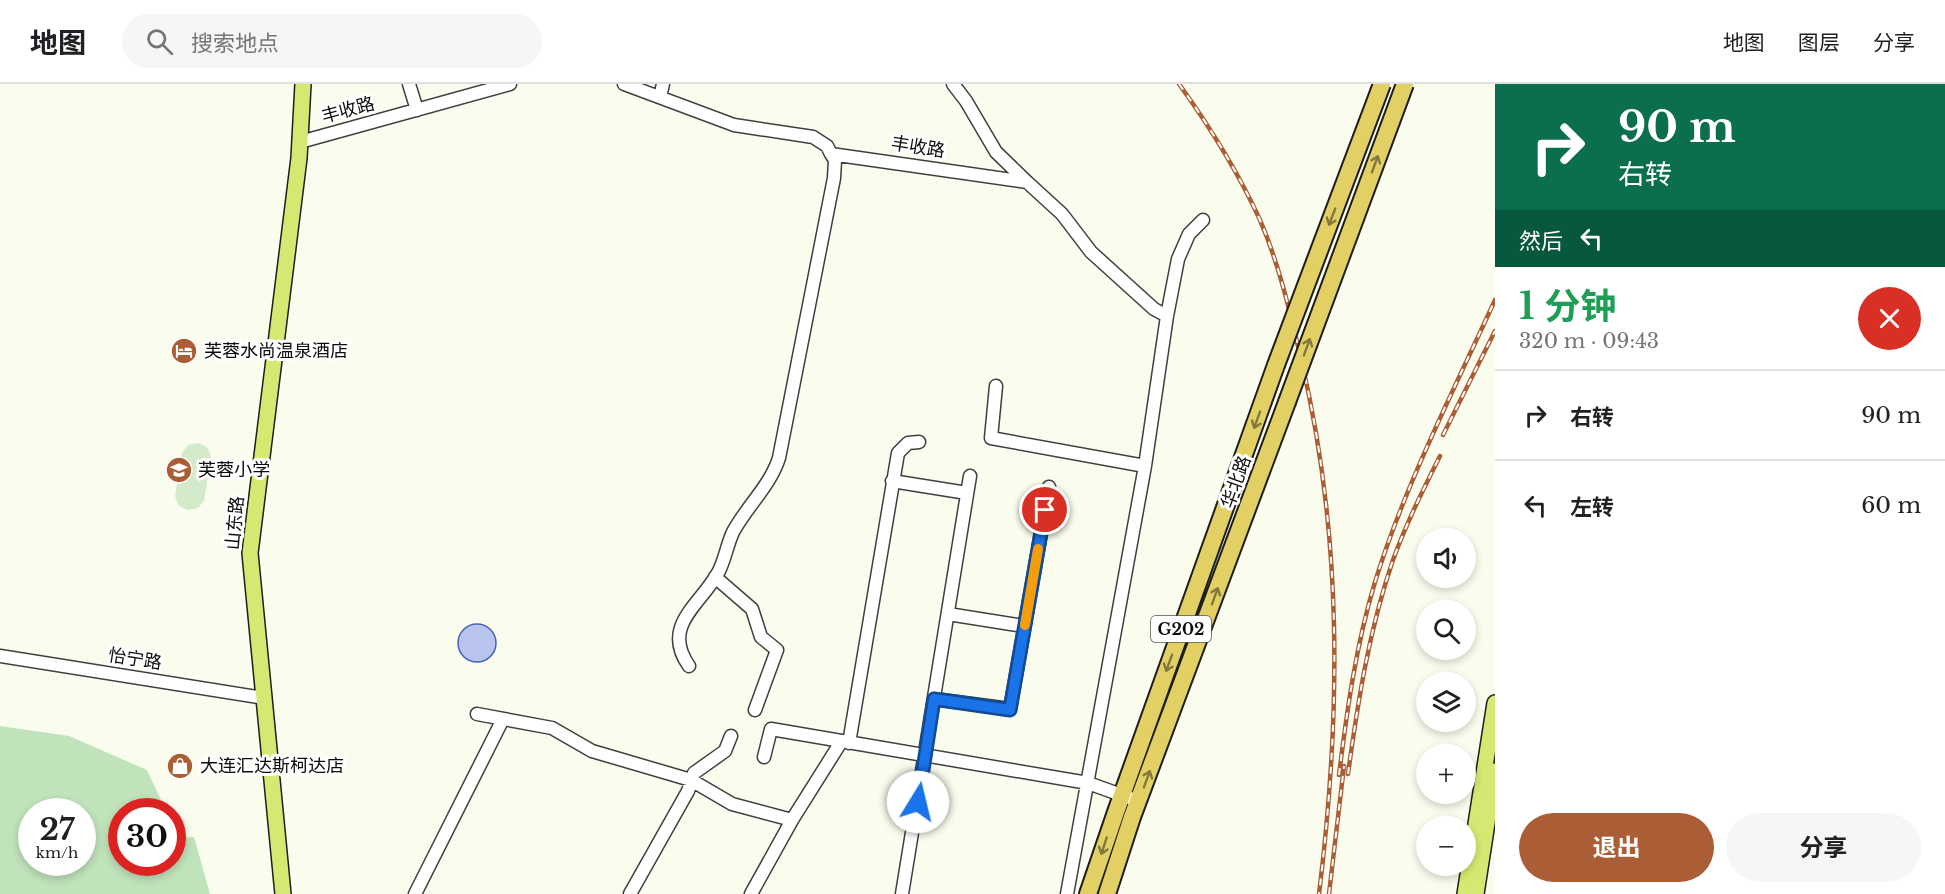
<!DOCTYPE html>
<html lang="zh">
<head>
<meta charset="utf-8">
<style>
  :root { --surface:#fff; --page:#f6f6f6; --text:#202124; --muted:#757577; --line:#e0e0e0; --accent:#ab5d35 }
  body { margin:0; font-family:"Libre Baskerville","Noto Sans SC",serif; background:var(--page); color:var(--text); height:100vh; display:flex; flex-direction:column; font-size:22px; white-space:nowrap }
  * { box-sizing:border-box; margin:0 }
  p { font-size:20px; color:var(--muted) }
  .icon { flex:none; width:33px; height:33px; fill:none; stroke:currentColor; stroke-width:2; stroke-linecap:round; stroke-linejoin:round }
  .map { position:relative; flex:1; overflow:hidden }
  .details { display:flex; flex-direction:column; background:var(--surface); width:450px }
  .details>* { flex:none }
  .hud { background:#0b6e4f; color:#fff; overflow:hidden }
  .buttons { position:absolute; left:1416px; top:444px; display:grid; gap:12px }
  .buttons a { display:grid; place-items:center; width:60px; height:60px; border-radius:50%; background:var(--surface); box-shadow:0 3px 9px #0003; font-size:30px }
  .speed { position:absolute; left:18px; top:714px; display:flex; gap:12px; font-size:30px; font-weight:700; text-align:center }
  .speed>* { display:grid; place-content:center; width:78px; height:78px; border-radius:50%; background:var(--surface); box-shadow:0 3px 9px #0003; line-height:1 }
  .speed small { font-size:15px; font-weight:400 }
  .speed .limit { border:9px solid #d22; background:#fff; color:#111 }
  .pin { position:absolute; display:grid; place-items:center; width:51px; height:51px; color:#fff; margin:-26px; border:3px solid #fff; border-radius:50%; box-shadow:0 2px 6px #0007 }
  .me { position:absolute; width:66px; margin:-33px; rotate:9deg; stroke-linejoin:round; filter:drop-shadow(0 0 4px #0008) }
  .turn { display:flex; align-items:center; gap:21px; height:126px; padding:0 24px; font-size:27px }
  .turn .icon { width:78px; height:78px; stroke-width:2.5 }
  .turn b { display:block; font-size:42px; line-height:51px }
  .then { display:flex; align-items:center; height:57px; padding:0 24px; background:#0003; gap:12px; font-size:22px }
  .round { display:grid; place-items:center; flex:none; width:63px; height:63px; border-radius:32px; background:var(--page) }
  .headline { display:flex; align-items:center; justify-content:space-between; height:102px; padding:0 24px }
  h1 { font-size:36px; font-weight:700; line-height:45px; color:#1e9e55 }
  .action { display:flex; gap:12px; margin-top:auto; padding:12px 24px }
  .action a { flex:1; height:69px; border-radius:36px; background:var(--accent); color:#fff; font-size:24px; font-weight:700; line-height:69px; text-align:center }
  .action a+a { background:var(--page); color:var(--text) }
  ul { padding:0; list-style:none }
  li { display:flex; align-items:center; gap:18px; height:90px; padding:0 24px; border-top:2px solid var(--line) }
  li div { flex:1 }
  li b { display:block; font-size:22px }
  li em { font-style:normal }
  header { display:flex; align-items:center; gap:36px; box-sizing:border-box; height:84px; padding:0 30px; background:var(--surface); border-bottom:2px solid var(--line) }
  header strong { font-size:28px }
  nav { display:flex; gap:33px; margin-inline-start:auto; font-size:21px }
  .search { width:420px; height:54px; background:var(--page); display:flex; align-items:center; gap:15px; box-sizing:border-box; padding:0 21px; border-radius:33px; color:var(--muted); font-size:22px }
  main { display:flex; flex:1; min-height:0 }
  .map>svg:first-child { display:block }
  .green { fill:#c0e3bb; fill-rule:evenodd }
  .pitch { fill:#d4ebcb }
  .water { fill:#b8c4ee; stroke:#4760bc; stroke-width:1.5 }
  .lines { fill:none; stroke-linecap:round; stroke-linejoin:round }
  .minor-casing { stroke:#3f3f3f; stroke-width:15 }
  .major-casing { stroke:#1d1d1d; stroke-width:18 }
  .highway-casing { stroke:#1d1d1d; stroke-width:20 }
  .minor { stroke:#fff; stroke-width:12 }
  .major { stroke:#d7e872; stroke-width:15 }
  .highway { stroke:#e3d065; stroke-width:16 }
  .rail-casing { stroke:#ab5d35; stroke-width:4.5 }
  .rail { stroke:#fff; stroke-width:2; stroke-dasharray:7; stroke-linecap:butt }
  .highway-bridge-casing { stroke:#1d1d1d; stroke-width:20; stroke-linecap:butt }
  .highway-bridge { stroke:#e3d065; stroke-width:16 }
  .oneway { stroke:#82783d }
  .route-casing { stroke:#114b97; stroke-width:15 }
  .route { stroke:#1a73e8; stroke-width:10 }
  .slow { stroke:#f59e0b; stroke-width:10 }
  .labels { text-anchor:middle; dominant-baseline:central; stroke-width:6; stroke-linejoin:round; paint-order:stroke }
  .shield { fill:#fff; stroke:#555; stroke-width:1.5 }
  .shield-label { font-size:16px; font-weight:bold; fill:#0c0c0c }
  .street-label { font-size:18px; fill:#0c0c0c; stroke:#fff }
  .poi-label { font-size:18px; fill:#0c0c0c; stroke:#fff; text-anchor:start }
</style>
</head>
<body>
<header>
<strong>地图</strong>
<div class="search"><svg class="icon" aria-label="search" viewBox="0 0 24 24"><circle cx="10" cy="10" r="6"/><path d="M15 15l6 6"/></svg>搜索地点</div>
<nav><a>地图</a><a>图层</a><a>分享</a></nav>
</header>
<main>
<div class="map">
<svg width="1495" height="810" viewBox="0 0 1495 810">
  <rect width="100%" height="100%" fill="#fafded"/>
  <path class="green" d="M0 642 69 652 147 686 166 727 122 728V778H172L173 741 179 754 194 753 210 810H0ZM32 728H82V778H32Z"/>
  <path class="pitch" d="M199 359 208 364 211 374 204 417 198 424 188 426 179 422 175 413 182 369 188 361Z"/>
  <path class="water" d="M458 559a19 19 0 1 1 38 0a19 19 0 1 1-38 0Z"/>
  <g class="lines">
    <g class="minor-casing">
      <path id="minor" d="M409 0 417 26
        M624 0 734 41 813 53 827 62 831 70 1027 98 1062 130 1091 168 1154 225 1167 232
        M953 0 966 17 996 68 1027 98
        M660 13 663 0
        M300 58 510 0
        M996 302 991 354 1145 382
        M892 397 967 409
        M715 493 752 525 761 553 777 566 755 626
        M948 530 1024 542
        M0 572 264 614
        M689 582C660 541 702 520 719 487 725 475 727 461 733 448 747 422 770 402 779 374L834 94 835 76 831 70
        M934 615 1010 625 1049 403
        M477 630 552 644 592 667 691 696 732 720 792 736
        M849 659 898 369 908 359 919 358
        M764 673 771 645 1088 699 1138 717
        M415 810 503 635
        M630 810 688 707 694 689 725 667 731 652
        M751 810 792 736 841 658
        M902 810 970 392
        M1067 810 1145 382 1167 232 1178 175 1189 150 1203 136"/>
    </g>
    <g class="major-casing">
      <path id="major" d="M283 810 250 469 299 74 303 0
        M1465 810 1495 619
        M1476 810 1495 687"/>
    </g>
    <g class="highway-casing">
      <path id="highway" d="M1088 810 1116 728 1276 281
        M1107 810 1132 733 1287 318"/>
    </g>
    <use href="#minor" class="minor"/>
    <use href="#major" class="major"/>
    <use href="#highway" class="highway"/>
    <g class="rail-casing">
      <path id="rail" d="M1179 0C1210 43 1238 88 1260 136 1279 180 1290 228 1301 275 1343 452 1341 631 1319 810
        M1443 351 1495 247
        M1348 690C1358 617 1369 546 1393 476 1406 440 1423 406 1440 372
        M1339 691C1347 626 1356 561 1375 498 1405 401 1453 308 1495 216
        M1329 810 1344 682"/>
    </g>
    <use href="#rail" class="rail"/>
    <g class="highway-bridge-casing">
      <path id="highway-bridge" d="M1276 281 1382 0
        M1287 318 1405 0"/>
    </g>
    <use href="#highway-bridge" class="highway-bridge"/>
  </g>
  <defs><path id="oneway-shaft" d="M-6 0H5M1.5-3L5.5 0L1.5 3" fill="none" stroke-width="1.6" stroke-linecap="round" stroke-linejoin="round" transform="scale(1.5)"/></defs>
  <g class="oneway">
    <use href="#oneway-shaft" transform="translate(1375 80) rotate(-70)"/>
    <use href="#oneway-shaft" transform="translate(1332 133) rotate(111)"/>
    <use href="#oneway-shaft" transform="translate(1307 263) rotate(-70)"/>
    <use href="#oneway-shaft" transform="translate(1257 336) rotate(110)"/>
    <use href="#oneway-shaft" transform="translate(1215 512) rotate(-70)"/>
    <use href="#oneway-shaft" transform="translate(1169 579) rotate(110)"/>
    <use href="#oneway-shaft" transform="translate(1147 695) rotate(-70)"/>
    <use href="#oneway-shaft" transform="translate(1104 762) rotate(108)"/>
  </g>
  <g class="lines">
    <g class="route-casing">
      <path id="route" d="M918 718 934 615 1010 626 1045 426"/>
    </g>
    <use href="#route" class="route"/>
    <path class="slow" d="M1025 541 1038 465"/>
  </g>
  <defs>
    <g id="hotel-disc" transform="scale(1.35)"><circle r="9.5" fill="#ab5d35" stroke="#fff"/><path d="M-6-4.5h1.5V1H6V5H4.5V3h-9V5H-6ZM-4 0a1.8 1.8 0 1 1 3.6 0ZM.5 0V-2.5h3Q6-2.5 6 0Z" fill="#fff"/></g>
    <g id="school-disc" transform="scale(1.35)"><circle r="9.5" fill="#ab5d35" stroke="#fff"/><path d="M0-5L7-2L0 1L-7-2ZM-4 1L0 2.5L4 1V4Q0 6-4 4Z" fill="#fff"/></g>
    <g id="shop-disc" transform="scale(1.35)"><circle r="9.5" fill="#ab5d35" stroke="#fff"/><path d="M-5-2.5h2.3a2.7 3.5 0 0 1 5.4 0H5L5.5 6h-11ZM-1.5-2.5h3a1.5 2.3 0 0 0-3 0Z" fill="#fff"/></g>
  </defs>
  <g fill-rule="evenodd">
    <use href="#hotel-disc" x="184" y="267"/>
    <use href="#school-disc" x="179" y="386"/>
    <use href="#shop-disc" x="180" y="682"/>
  </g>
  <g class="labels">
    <rect class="shield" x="1151" y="532" width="60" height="26" rx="4.5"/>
    <g class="shield-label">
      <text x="1181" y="545">G202</text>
    </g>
    <g class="street-label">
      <text transform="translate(348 26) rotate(-15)">丰收路</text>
      <text transform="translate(918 63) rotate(9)">丰收路</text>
      <text transform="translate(1236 398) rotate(-70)">华北路</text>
      <text transform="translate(235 439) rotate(-85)">山东路</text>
      <text transform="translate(135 575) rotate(9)">怡宁路</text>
    </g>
    <g class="poi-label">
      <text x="204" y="267">芙蓉水尚温泉酒店</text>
      <text x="198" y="386">芙蓉小学</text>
      <text x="200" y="682">大连汇达斯柯达店</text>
    </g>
  </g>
</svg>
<div class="buttons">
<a><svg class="icon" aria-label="sound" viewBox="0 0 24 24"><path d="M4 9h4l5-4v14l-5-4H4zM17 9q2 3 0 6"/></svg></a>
<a><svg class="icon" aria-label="search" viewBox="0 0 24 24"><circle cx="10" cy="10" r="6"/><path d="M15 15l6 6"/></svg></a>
<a><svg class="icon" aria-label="layers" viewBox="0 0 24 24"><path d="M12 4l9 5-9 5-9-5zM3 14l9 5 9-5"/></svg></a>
<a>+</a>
<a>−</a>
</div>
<div class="speed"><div>27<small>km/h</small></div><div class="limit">30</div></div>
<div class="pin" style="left:1045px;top:426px;background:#d93025"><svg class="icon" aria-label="arrive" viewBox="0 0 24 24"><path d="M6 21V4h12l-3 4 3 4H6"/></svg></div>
<svg class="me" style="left:918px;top:718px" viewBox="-20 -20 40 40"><circle r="19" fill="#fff"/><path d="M0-13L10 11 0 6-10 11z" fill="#1a73e8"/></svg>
</div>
<section class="details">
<div class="hud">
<div class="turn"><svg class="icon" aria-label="right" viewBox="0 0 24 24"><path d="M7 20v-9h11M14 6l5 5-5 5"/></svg><div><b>90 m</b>右转</div></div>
<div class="then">然后<svg class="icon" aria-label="left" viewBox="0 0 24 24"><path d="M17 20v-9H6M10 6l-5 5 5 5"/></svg></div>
</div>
<div class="headline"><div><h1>1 分钟</h1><p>320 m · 09:43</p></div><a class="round" style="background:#d93025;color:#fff"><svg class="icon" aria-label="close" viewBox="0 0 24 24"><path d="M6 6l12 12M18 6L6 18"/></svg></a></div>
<ul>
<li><svg class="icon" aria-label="right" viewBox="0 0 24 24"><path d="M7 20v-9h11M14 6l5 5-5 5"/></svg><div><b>右转</b></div><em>90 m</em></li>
<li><svg class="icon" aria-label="left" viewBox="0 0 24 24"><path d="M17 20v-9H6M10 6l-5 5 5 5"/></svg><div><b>左转</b></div><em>60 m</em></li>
</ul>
<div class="action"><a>退出</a><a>分享</a></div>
</section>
</main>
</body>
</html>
